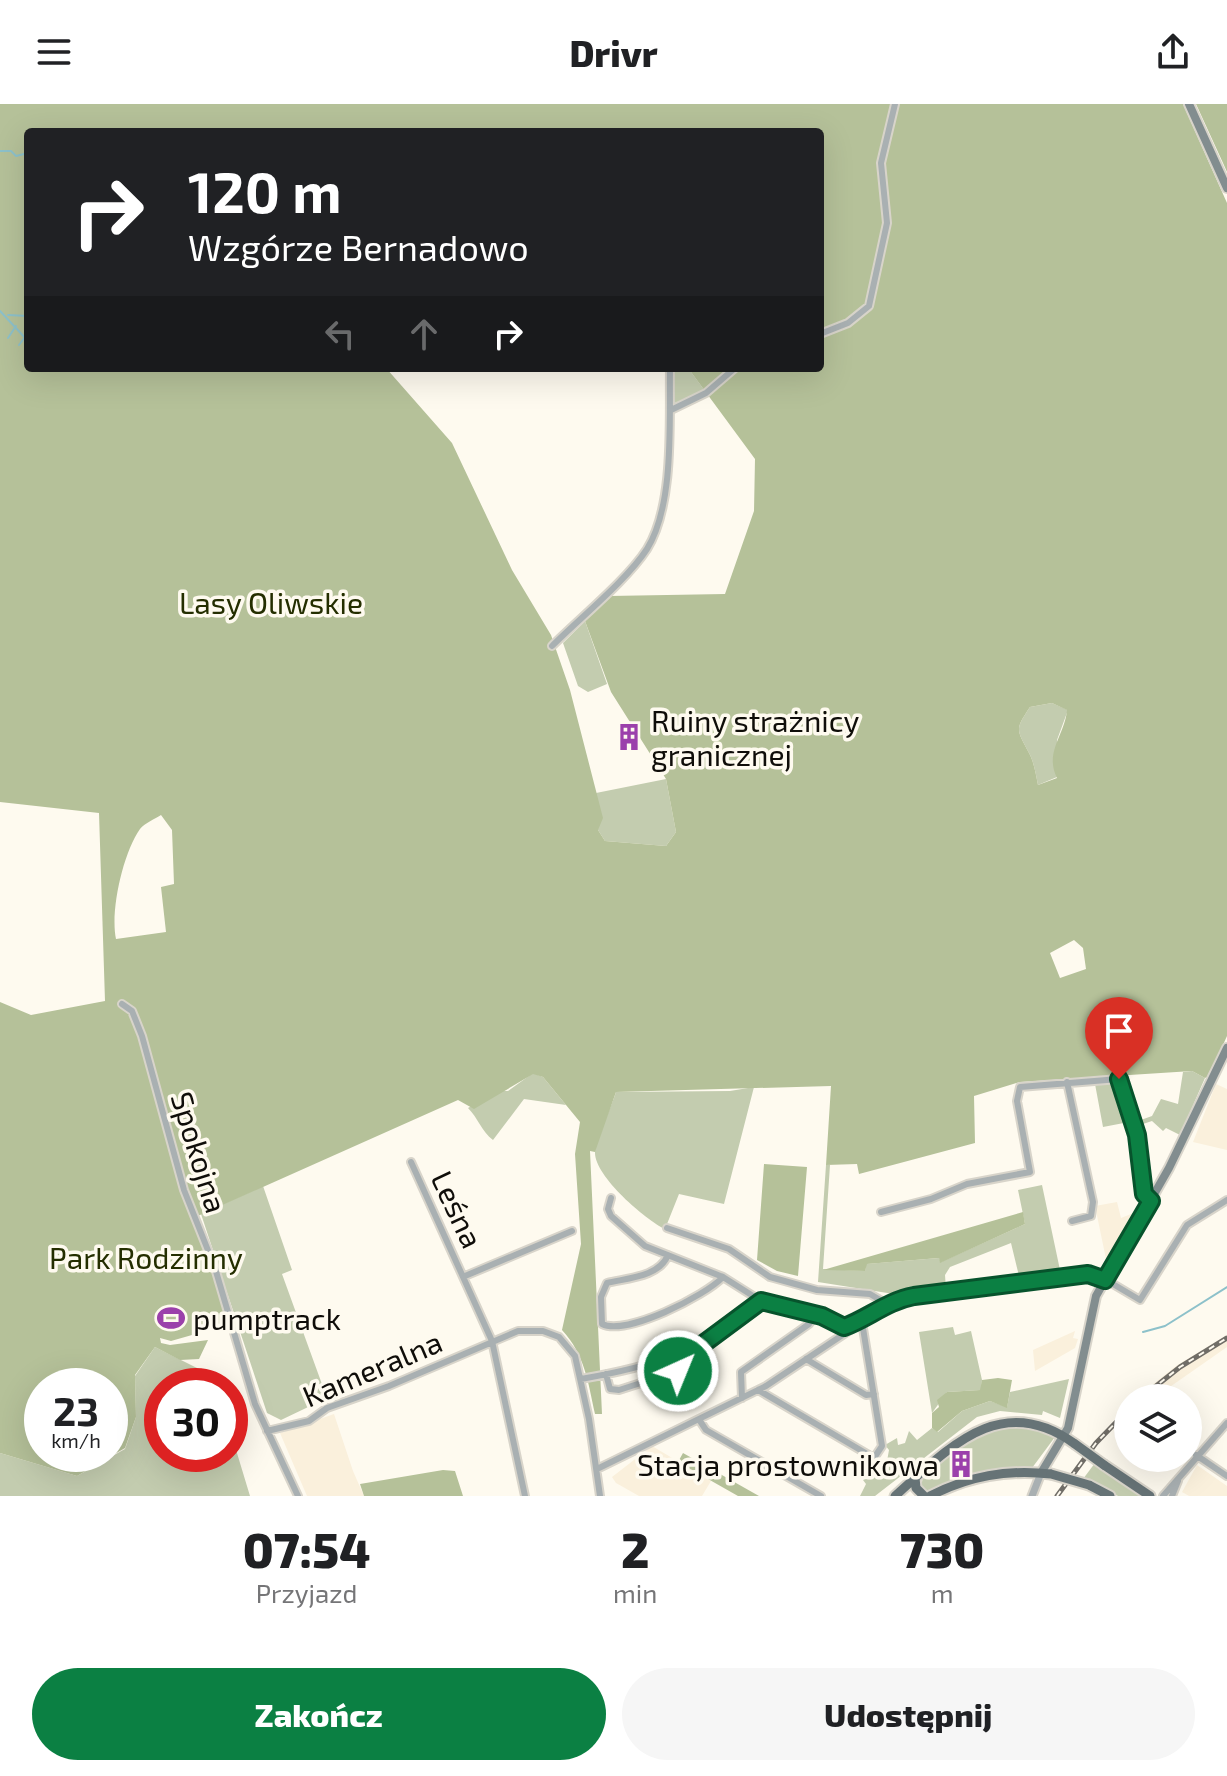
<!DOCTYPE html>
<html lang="pl">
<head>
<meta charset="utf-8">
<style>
  :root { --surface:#fff; --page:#f6f6f6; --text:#202124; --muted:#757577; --accent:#0b8043 }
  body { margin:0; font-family:"Exo 2",sans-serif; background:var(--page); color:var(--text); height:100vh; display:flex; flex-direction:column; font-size:30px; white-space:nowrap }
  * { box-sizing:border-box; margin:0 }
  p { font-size:26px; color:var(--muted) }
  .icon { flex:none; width:44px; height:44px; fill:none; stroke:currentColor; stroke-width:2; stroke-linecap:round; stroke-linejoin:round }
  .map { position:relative; height:1392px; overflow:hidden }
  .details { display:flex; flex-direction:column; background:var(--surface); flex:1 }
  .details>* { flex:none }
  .banner { position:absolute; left:24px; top:24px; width:800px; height:244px; border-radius:8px; box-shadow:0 8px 32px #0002; background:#202124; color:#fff; overflow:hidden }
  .buttons { position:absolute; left:1114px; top:1280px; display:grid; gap:16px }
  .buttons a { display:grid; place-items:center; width:88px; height:88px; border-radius:50%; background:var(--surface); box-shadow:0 8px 32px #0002; font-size:40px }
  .speed { position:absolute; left:24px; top:1264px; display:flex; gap:16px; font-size:40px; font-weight:700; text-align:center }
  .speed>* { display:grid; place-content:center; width:104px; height:104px; border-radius:50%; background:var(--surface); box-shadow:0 8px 32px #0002; line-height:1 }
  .speed small { font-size:20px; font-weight:400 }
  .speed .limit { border:12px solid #d22; background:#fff; color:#111 }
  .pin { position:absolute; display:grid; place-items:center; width:68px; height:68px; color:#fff; margin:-82px -34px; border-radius:50% 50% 50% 0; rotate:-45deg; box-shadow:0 0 8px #0007 }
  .pin .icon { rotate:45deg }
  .me { position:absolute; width:88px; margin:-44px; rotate:44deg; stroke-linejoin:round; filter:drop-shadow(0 0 6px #0008) }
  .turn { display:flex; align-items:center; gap:28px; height:168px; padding:0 32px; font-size:36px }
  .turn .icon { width:104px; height:104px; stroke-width:2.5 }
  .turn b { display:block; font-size:56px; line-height:68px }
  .lanes { display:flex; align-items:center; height:76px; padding:0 32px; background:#0003; justify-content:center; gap:40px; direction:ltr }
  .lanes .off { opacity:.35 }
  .eta { display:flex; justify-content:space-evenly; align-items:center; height:136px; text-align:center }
  .eta b { font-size:48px; font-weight:800; line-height:56px }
  .primary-button { display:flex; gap:16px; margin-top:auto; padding:16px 32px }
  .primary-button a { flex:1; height:92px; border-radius:48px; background:var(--accent); color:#fff; font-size:32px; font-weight:800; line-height:92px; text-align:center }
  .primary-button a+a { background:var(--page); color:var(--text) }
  header { display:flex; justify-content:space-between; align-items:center; height:104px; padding:0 32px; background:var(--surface); font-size:36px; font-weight:800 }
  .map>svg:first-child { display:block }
  .built { fill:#faf0dc }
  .green { fill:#c3ccaf }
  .forest { fill:#b5c199; fill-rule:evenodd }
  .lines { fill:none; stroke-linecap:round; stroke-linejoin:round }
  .stream { stroke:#8dc1ca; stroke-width:2 }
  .minor-casing { stroke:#d8d4ca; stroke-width:10 }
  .tertiary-casing { stroke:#d8d4ca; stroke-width:11 }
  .secondary-casing { stroke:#d8d4ca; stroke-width:12 }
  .primary-casing { stroke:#d8d4ca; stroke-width:13 }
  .minor { stroke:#a9b0b2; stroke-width:6 }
  .tertiary { stroke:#a9b0b2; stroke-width:7 }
  .secondary { stroke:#828d8f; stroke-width:8 }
  .primary { stroke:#667376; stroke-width:9 }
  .rail-casing { stroke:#706d67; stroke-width:5 }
  .rail { stroke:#fefaef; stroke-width:2; stroke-dasharray:6; stroke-linecap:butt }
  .primary-bridge-casing { stroke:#d8d4ca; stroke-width:13; stroke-linecap:butt }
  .primary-bridge { stroke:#667376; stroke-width:9 }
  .route-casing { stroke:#07532c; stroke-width:20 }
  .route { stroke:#0b8043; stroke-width:14 }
  .labels { text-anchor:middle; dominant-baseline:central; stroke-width:7; stroke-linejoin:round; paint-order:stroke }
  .park-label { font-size:30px; fill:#242e00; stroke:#fefaef }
  .poi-label { font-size:30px; fill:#0f0d09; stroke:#fefaef; text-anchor:start }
  .street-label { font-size:30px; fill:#0f0d09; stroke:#fefaef }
</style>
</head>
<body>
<header><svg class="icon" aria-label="menu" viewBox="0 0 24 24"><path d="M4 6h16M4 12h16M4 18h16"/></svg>Drivr<svg class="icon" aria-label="share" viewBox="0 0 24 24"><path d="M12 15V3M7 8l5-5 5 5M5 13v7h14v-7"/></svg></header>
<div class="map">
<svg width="1227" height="1392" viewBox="0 0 1227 1392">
  <rect width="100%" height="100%" fill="#fefaef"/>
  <path class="built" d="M1216 980 1227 985V1046L1193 1038Z
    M1117 1098 1121 1114 1136 1108 1112 1156 1106 1155 1095 1102Z
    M1075 1227 1073 1234 1078 1235 1075 1244 1035 1267 1033 1246Z
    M1227 1231V1243L1154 1294H1136L1176 1262Z
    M334 1310 353 1367 364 1392H307L280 1329Z
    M652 1342 711 1377 702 1392H639L616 1379 612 1373Z
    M1197 1361 1227 1382V1392H1189L1182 1388Z"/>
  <path class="green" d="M672 264H688L705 287 677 300 673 297Z
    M585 517 607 580 588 588 578 582 563 539Z
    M1052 599 1068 606 1057 636V673L1038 681C1036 671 1034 658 1029 649 1017 625 1014 627 1030 603Z
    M666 675 676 728 666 742 605 737 598 726 596 689Z
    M1192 967 1205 974 1180 1031 1166 1024 1163 1027 1152 1017 1140 1021 1138 1017 1152 1012 1161 995 1178 1000 1183 968Z
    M533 969 543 973 566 1001 524 995 493 1036C482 1028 478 1014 468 1004L498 987H508Z
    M1110 979 1118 985 1129 1018 1103 1023 1095 980Z
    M754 983 724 1100 679 1090 665 1125C646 1116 594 1072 595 1048 595 1039 612 1001 616 988L730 987Z
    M826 1061H830L823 1165 865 1167 866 1160 939 1154 941 1158 1025 1120 1018 1086 1042 1081 1060 1166 1019 1172 1011 1139 950 1163 945 1171 946 1185 900 1191 818 1178Z
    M263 1082 292 1166 282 1170 327 1294 281 1316 267 1309 201 1110Z
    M953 1223 955 1231 971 1227 982 1276 981 1286 947 1288 932 1309 919 1228Z
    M155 1243 199 1265 220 1282H162V1350H230V1326L250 1392H0V1349L77 1372 125 1345 136 1313 135 1272Z
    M1069 1275 1060 1314 1043 1307 1042 1311 1000 1307 977 1313 875 1392H860L866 1380 863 1376 887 1357 889 1346 885 1341 897 1334 898 1341 905 1339 909 1327 917 1336 932 1324 938 1328 962 1307 990 1297 1007 1303 1010 1288Z
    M998 1323H1027L1055 1333 1032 1364 969 1372 963 1368 970 1364 961 1351 955 1361 960 1369 957 1376 928 1388 921 1384 923 1372 967 1334Z
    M1095 1359 1143 1392H1118L1083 1375Z"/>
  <path class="forest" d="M0 0H1183L1227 99V932L1209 972 1205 974 1192 967 1020 978 974 992 975 1039 859 1070 857 1060 826 1061 831 982 616 988 595 1048 590 1047 602 1310H595C588 1278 585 1251 562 1226L581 1140 575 1050 580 1018 543 973 533 970 474 1005 458 996 191 1115 206 1145 227 1221 171 1237 160 1234 161 1239 170 1241 208 1236 199 1255 180 1256 155 1243 135 1271 136 1313 125 1344 77 1372 0 1349V898L31 911 105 897 99 709 0 698ZM28 28H820V264H688L755 355 754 407 725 490 609 492 585 517 611 588 666 675 676 728 666 742 605 737 598 726 603 714 570 586 551 531 512 466 452 339 386 264H28ZM1052 599 1067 606C1065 631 1044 648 1057 674L1038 681C1036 671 1034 658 1029 649 1017 625 1014 627 1030 603ZM161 711 172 726 174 780 161 783 166 828 116 835C110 807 123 749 140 725 145 719 155 715 161 711ZM1074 836 1083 844 1086 865 1060 874 1050 849ZM42 1282H110V1350H42Z
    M1196 0H1227V68L1223 59Z
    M764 1060 807 1063 798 1172 777 1167 757 1156Z
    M1023 1108 1025 1120 940 1159 939 1154 867 1160 865 1167 823 1166Z
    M998 1274 1012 1276 1007 1304 990 1297 962 1307 937 1328 932 1324V1309L939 1303 937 1296 947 1288 980 1286 982 1276Z
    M683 1349 759 1392H738L678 1358Z
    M443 1366 455 1367 463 1392H364L360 1380Z"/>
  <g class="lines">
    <path class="stream" d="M0 47H11L16 52 28 49
      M0 207 28 237
      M8 211 28 212
      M8 234 16 222
      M19 241 25 233
      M1143 1228 1165 1222 1227 1183"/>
    <g class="minor-casing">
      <path id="minor" d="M820 230 848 219 869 202 887 119 881 59 895 0
        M671 306 706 289 735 264
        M552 542C580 514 627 476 647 445 675 400 669 315 670 264
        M122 900 132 907 142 932 184 1086 215 1164 255 1300 298 1392
        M1067 978 1093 1098 1091 1112 1072 1117
        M411 1058 492 1237 525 1392
        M611 1094 608 1105 611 1112 645 1142 723 1173 761 1197 822 1212 840 1223 852 1220
        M881 1108 931 1095 967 1080 1030 1068 1017 997 1020 983 1119 975 1137 1031 1144 1090 1151 1097
        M667 1124 729 1145 770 1173 817 1186 870 1190 887 1200
        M668 1151C659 1173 628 1174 607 1179L601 1193 602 1220C626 1232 705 1192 723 1173
        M465 1172 572 1127
        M806 1255 866 1291 874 1290
        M606 1270 610 1285 619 1286 678 1267 699 1243
        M581 1275C644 1264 717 1246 761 1197
        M758 1286 874 1354 882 1342 862 1218 898 1195 1088 1170H1096L1140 1196 1187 1121 1227 1096
        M742 1294 741 1268 809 1220 816 1211
        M700 1317 706 1326 821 1392
        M267 1327 309 1317 327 1304 389 1282 518 1227H543L559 1233 575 1252 589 1315 600 1392
        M1196 1351 1227 1372
        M597 1365 766 1282 862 1218
        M1163 1392 1227 1319
        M1172 1392 1178 1377"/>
    </g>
    <g class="tertiary-casing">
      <path id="tertiary" d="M1032 1392 1041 1369"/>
    </g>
    <g class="secondary-casing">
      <path id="secondary" d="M1189 0 1227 84
        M1041 1369 1068 1324 1096 1192 1169 1064 1227 944"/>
    </g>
    <g class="primary-casing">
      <path id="primary" d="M1104 1361 1150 1392
        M915 1374 916 1384 924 1392
        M1089 1381 1110 1392
        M895 1392C949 1344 1001 1286 1075 1340
        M930 1392C969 1372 1007 1365 1051 1370"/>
    </g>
    <use href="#minor" class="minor"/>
    <use href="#tertiary" class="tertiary"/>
    <use href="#secondary" class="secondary"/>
    <use href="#primary" class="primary"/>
    <g class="rail-casing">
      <path id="rail" d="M1141 1294 1180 1263 1227 1234
        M1057 1392 1096 1339 1128 1306"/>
    </g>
    <use href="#rail" class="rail"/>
    <g class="primary-bridge-casing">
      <path id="primary-bridge" d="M1075 1340 1104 1361
        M1051 1370 1089 1381"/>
    </g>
    <use href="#primary-bridge" class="primary-bridge"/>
  </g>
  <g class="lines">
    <g class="route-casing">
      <path id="route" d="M678 1267 699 1243 761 1197 822 1212 844 1223C867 1215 887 1197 914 1192L1088 1170 1105 1176 1151 1097 1144 1090 1137 1031 1119 975"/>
    </g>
    <use href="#route" class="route"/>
  </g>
  <defs>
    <g id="building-bare" transform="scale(2.16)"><path d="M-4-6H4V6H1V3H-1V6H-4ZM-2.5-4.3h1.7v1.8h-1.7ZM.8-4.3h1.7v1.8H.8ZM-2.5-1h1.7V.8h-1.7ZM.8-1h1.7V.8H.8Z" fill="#9b40ab" stroke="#fefaef" stroke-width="2.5" paint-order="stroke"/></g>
    <g id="stadium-bare" transform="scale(2.16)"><path d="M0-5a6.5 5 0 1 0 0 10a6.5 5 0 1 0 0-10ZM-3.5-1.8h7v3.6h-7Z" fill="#9b40ab" stroke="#fefaef" stroke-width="2.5" paint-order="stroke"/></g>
  </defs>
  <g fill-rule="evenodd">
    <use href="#building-bare" x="629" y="633"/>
    <use href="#stadium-bare" x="171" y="1214"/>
    <use href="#building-bare" x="961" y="1360"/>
  </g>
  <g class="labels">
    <g class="park-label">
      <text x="271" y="498">Lasy Oliwskie</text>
      <text x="146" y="1153">Park Rodzinny</text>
    </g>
    <g class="poi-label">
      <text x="651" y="616">Ruiny strażnicy<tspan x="651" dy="34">granicznej</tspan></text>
      <text x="193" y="1214">pumptrack</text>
      <text x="939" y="1360" text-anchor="end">Stacja prostownikowa</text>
    </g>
    <g class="street-label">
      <text transform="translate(200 1048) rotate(73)">Spokojna</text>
      <text transform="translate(458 1105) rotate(65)">Leśna</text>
      <text transform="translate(372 1264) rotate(-23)">Kameralna</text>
    </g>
  </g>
</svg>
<div class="buttons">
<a><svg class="icon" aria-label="layers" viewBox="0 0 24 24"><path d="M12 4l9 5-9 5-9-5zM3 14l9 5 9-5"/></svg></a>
</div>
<div class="speed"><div>23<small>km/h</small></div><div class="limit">30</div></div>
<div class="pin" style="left:1119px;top:975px;background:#d93025"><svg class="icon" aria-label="arrive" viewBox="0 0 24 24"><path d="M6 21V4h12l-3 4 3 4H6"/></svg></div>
<svg class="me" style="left:678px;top:1267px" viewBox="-20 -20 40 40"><circle r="17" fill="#0b8043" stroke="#fff" stroke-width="3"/><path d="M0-11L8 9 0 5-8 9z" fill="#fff"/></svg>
<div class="banner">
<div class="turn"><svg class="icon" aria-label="right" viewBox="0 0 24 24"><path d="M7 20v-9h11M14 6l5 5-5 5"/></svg><div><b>120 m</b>Wzgórze Bernadowo</div></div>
<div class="lanes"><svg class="icon off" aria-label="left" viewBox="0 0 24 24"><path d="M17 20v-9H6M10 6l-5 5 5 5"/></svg><svg class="icon off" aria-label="ahead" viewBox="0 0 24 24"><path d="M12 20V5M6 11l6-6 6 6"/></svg><svg class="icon" aria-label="right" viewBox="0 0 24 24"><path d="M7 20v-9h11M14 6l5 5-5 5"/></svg></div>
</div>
</div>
<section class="details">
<div class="eta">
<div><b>07:54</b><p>Przyjazd</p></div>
<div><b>2</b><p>min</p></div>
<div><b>730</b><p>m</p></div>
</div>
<div class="primary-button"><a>Zakończ</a><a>Udostępnij</a></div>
</section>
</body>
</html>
